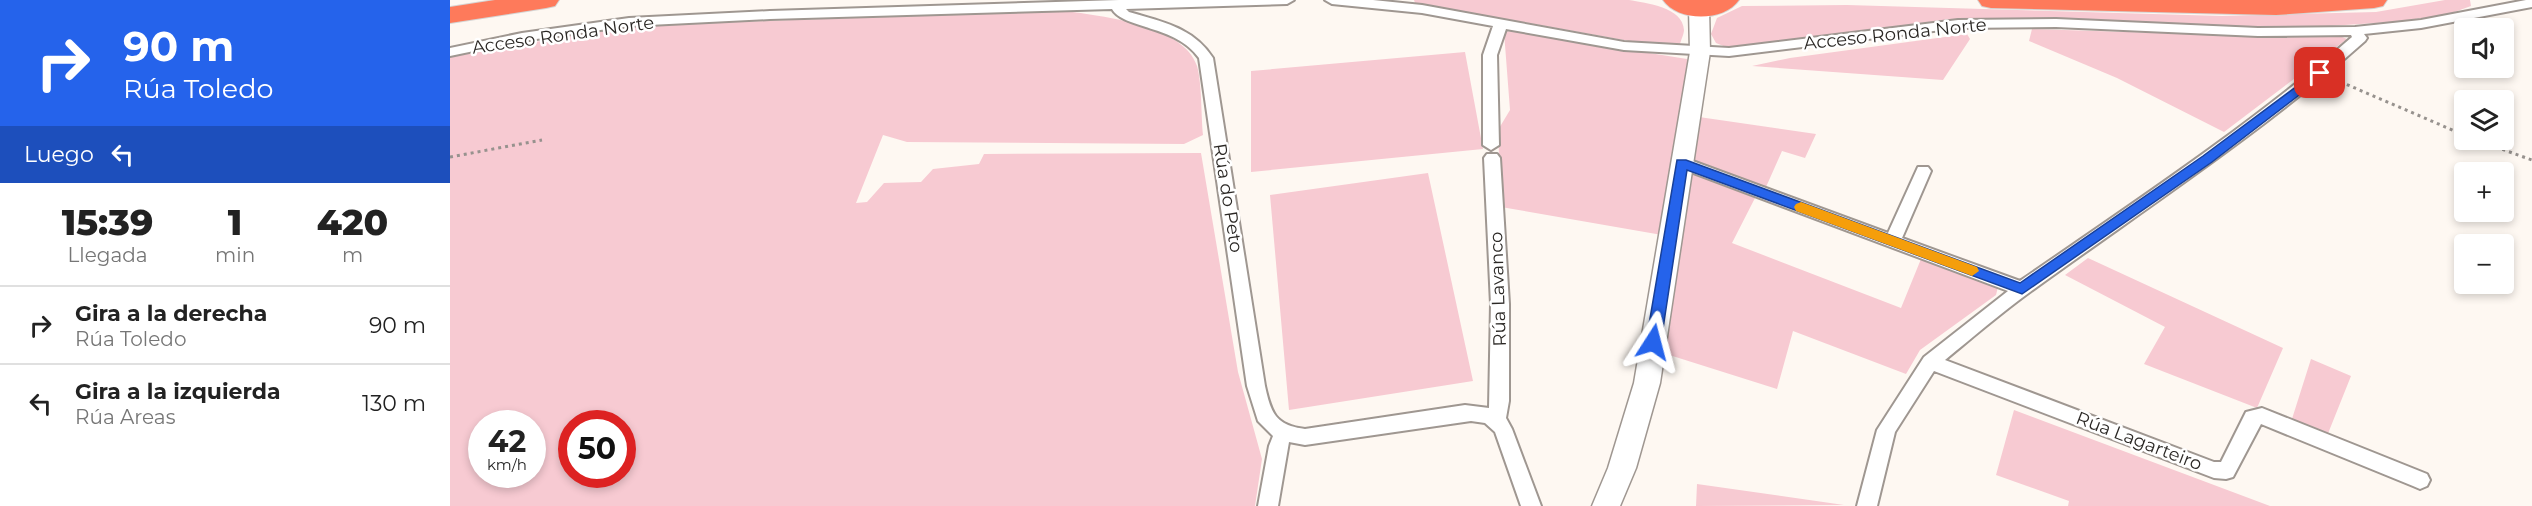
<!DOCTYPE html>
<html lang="es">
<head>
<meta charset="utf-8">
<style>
  :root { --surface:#fff; --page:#f2f2f2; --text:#222; --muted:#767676; --line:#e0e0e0 }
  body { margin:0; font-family:Montserrat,sans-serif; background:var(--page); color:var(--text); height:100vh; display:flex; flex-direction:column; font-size:22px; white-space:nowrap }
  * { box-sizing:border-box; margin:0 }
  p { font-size:20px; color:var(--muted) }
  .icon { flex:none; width:33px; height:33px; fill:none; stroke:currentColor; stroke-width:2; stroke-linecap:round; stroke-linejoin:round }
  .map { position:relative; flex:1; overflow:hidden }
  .details { display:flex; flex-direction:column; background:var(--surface); width:450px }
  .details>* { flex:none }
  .hud { background:#2563eb; color:#fff; overflow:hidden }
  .fabs { position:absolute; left:2004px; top:18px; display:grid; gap:12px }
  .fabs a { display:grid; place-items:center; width:60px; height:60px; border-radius:6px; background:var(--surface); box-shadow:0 3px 9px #0003; font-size:30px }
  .speed { position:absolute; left:18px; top:410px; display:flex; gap:12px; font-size:30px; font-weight:700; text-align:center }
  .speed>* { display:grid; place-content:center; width:78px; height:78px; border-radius:50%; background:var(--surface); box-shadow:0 3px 9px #0003; line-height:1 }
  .speed small { font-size:15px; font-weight:400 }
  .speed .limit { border:9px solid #d22; background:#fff; color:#111 }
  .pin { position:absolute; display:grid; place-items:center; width:51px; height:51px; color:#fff; margin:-26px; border-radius:12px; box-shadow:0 3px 9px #0006 }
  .me { position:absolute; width:66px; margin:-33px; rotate:9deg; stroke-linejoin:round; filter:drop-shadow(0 0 4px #0008) }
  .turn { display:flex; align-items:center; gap:21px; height:126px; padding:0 24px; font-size:27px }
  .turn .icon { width:78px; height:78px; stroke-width:2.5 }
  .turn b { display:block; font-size:42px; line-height:51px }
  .then { display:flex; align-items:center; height:57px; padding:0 24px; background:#0003; gap:12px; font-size:22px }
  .eta { display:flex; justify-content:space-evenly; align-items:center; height:102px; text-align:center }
  .eta b { font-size:36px; font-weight:800; line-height:42px }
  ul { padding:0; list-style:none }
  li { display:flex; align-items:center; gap:18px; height:78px; padding:0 24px; border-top:2px solid var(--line) }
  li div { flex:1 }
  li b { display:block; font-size:22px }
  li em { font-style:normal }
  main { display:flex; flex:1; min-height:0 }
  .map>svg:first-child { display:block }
  .green { fill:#f7cad2; fill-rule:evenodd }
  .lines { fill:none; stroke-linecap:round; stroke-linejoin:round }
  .street-casing { stroke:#9f9791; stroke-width:4 }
  .secondary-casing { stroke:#9f9791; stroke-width:3 }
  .highway-casing { stroke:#d5d4d3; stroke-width:2 }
  .path { stroke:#97928e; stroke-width:3; stroke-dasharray:3 4; stroke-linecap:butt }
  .street { fill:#fff; fill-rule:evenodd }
  .secondary { fill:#fff; fill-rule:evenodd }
  .highway { fill:#fe7a5b; fill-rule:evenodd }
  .route { fill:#2563eb; stroke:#184099; stroke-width:1.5 }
  .slow { fill:#f59e0b }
  .labels { text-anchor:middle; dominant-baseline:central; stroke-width:5; stroke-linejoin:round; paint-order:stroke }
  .street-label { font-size:18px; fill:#2b2825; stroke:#fff }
</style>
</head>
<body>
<main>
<section class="details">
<div class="hud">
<div class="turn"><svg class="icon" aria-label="right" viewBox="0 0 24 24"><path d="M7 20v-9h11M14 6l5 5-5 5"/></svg><div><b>90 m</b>Rúa Toledo</div></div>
<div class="then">Luego<svg class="icon" aria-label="left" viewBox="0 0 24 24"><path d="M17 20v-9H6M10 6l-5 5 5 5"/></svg></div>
</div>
<div class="eta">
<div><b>15:39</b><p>Llegada</p></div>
<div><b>1</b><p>min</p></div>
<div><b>420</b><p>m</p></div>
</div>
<ul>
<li><svg class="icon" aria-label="right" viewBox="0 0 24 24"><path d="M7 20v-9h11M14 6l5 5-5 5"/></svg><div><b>Gira a la derecha</b><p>Rúa Toledo</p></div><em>90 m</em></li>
<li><svg class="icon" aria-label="left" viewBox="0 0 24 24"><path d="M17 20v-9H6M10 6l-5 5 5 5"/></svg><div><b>Gira a la izquierda</b><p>Rúa Areas</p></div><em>130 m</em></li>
</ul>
</section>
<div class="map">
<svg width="2082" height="506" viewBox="0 0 2082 506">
  <rect width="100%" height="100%" fill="#fef8f2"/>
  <path class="green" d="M964 0H1179C1196 3 1233 7 1234 30 1234 34 1231 40 1230 44H1196L965 3Z
    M1995 0H2020L2021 6 1996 15 1942 22 1847 28 1628 20 1547 19 1469 23 1359 39 1276 47 1266 43 1261 34 1267 18 1292 6 1397 5 1772 16 1926 12Z
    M615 11C652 16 734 25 747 66 752 83 751 116 753 135L734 144 457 142 433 135 406 203 417 202 434 183 471 182 483 169 529 164 534 154 751 153 788 372 812 459 805 506H0V57L164 28 285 22ZM32 423H82V474H32ZM122 423H172V474H122Z
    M1582 29 1839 37 1890 36 1897 39 1774 132 1667 78 1579 41Z
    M1061 31 1237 59 1239 65 1212 235 1051 207 1048 130 1060 110 1054 32Z
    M1517 34 1520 39 1493 80 1302 66 1340 58Z
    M1015 52 1033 149 801 172V71Z
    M1249 117 1366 134 1355 158 1332 151 1316 187 1243 160Z
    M978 173 1023 381 839 410 820 195Z
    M1246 174 1305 198 1282 243 1451 308 1471 259 1548 287 1546 295 1470 350 1456 374 1343 331 1327 389 1213 353 1225 286 1237 175Z
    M1638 258 1833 348 1807 408 1694 364 1715 327 1615 275Z
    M1861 359 1901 376 1877 436 1841 422Z
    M1564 410 1820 506H1618L1619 501 1546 475Z
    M1247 484 1394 505 1246 506Z"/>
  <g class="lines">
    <g class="street-casing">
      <path id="street" d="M669 0H844L837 4 676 9 679 12C712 22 743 27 763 58L815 386C821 413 825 425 855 429L1015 405 1039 408 1041 304 1034 158 1037 154H1047L1050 158 1059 304V401L1056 418 1062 429 1091 506H1071L1045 432 1035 423 1021 421 855 445 839 442 828 506H808L819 446 823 436 808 421 797 386 749 58C726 25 673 29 662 9L320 19 179 26 72 41 0 56V48L72 33 179 18 320 11Z
        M875 0H923L972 5 1174 42 1279 48 1508 20 1606 19 1808 28 1905 27 1971 20 2076 0H2082V7L1971 28 1914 34 1917 38 1915 41C1810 134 1693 210 1580 292 1551 313 1523 337 1495 360L1764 462H1771L1796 412 1812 408 1977 474 1980 480 1977 486 1970 489 1963 486 1811 424 1783 477 1776 479 1764 478 1484 371 1445 432 1427 506H1407L1427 430 1474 357 1558 291 1227 167 1224 163 1227 159H1237L1438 233 1468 167H1478L1481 171 1452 238 1570 281C1683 203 1798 127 1902 37L1901 35 1808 36 1606 27 1508 28 1279 56 1174 50 1056 29 1047 55 1049 145 1041 150 1033 145V55L1043 26 972 13 882 4Z"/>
    </g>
    <g class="secondary-casing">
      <path id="secondary" d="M1249 2 1256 4 1259 8 1260 52 1210 383 1186 468 1170 506H1142L1158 468 1184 383 1240 52 1239 8 1242 4Z"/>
    </g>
    <g class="highway-casing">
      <path id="highway" d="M45 0H109L105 6 96 8 0 23V7Z
        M1213 0H1289C1274 22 1228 22 1213 0Z
        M1528 0H1937L1933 6 1924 8 1826 15 1541 8 1532 6Z"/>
    </g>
    <path class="path" d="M1884 79 2014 135
      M2026 140 2082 160
      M0 157 92 140"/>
    <use href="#street" class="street"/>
    <use href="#secondary" class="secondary"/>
    <use href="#highway" class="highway"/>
  </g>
  <path class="route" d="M1870 69 1876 73 1874 76 1762 162 1572 294 1237 170 1211 342 1208 346H1198L1196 342 1227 160H1236L1570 283 1753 156Z"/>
  <path class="slow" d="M1351 202 1527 267 1529 271 1522 276 1517 274 1346 211 1344 207 1346 204Z"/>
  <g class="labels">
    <g class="street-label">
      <text transform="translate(1445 34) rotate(-6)">Acceso Ronda Norte</text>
      <text transform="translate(113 35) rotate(-8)">Acceso Ronda Norte</text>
      <text transform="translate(778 198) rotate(81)">Rúa do Peto</text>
      <text transform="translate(1048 289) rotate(-92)">Rúa Lavanco</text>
      <text transform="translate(1689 441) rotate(21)">Rúa Lagarteiro</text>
    </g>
  </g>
</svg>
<div class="fabs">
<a><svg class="icon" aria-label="sound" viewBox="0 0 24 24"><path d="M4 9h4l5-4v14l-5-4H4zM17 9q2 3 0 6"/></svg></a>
<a><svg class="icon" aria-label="layers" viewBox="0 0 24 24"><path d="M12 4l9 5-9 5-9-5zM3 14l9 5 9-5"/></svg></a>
<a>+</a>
<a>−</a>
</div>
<div class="speed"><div>42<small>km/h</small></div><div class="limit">50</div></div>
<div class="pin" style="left:1870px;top:73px;background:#d93025"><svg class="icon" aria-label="arrive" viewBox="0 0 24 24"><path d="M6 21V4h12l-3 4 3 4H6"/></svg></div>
<svg class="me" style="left:1203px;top:342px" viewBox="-20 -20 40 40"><path d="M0-17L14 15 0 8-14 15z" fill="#2563eb" stroke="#fff" stroke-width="4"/></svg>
</div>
</main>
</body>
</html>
